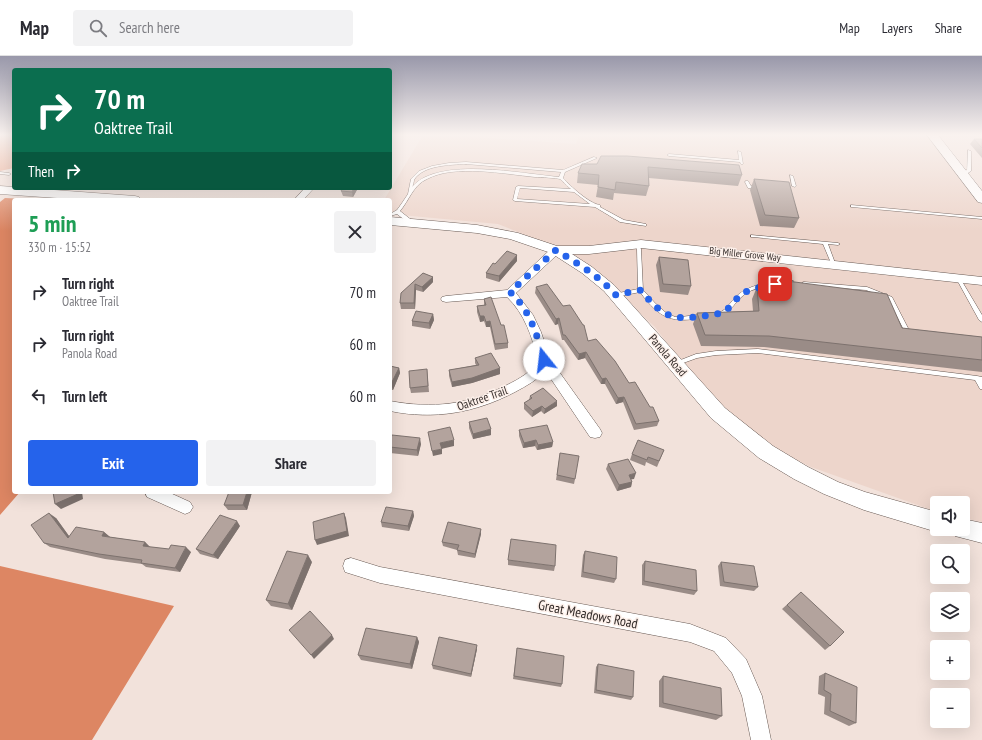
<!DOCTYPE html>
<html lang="en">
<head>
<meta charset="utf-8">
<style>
  :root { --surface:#fff; --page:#f2f2f3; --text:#2b2b33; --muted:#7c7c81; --line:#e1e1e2; --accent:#2563eb }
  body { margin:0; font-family:"PT Sans Narrow",sans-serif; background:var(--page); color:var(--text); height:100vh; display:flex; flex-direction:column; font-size:15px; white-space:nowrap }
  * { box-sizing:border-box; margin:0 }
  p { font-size:13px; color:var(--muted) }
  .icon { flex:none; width:22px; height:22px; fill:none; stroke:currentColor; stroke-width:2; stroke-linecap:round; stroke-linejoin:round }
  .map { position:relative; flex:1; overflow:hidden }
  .drawer { position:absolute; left:12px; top:142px; width:380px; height:296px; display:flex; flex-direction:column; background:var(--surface); border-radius:4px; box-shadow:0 4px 16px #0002 }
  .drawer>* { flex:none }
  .guide { position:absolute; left:12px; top:12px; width:380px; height:122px; border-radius:4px; box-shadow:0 4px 16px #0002; background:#0b6e4f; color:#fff; overflow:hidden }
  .tools { position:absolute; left:930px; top:440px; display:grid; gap:8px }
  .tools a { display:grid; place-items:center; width:40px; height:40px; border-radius:4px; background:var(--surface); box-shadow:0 4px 16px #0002; font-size:20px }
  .pin { position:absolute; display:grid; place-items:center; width:34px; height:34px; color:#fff; margin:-17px; border-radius:8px; box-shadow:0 2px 6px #0006 }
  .me { position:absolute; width:44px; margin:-22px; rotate:344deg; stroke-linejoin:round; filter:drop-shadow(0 0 3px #0008) }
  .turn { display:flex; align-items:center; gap:14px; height:84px; padding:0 16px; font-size:18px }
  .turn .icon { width:52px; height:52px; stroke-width:2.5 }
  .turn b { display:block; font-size:28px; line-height:34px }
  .then { display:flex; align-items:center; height:38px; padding:0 16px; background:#0003; gap:8px; font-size:15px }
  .round { display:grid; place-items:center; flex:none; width:42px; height:42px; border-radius:4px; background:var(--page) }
  .overview { display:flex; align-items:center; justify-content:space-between; height:68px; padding:0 16px }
  h1 { font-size:24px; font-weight:800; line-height:30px; color:#1e9e55 }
  .action { display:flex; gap:8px; margin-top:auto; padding:8px 16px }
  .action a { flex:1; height:46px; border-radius:4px; background:var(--accent); color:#fff; font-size:16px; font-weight:800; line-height:46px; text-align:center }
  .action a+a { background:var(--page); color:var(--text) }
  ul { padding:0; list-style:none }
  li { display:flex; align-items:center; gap:12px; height:52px; padding:0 16px }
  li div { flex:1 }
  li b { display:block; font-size:15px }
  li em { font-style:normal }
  header { display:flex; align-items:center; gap:24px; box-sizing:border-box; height:56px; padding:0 20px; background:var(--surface); border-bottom:1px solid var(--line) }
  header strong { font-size:19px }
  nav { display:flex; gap:22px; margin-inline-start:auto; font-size:14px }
  .search { width:280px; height:36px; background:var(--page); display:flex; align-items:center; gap:10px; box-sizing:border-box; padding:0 14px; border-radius:4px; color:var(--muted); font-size:15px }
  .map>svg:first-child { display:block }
  .built { fill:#edd5cb }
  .green { fill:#eba285 }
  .forest { fill:#dd8663 }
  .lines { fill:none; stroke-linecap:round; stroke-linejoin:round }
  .lane-casing { stroke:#685a54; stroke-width:1 }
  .street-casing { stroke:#685a54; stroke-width:1 }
  .secondary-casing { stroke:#685a54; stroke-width:1 }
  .lane { fill:#fff; fill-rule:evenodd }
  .street { fill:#fff; fill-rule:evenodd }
  .secondary { fill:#fff; fill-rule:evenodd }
  .wall { fill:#9a8c87 }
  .shaded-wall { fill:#7d726e }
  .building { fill:#b3a39d; stroke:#7d726e }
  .route { stroke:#2563eb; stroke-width:7; stroke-dasharray:0 12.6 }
  .labels { text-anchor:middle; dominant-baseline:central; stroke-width:3; stroke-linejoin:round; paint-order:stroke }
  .far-street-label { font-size:10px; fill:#322b29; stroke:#fdf0ea }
  .street-label { font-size:12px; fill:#322b29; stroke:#fdf0ea }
  .near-street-label { font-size:14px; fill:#322b29; stroke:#fdf0ea }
</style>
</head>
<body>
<header>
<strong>Map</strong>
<div class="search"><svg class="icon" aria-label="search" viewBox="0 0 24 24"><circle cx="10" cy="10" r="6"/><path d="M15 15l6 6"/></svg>Search here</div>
<nav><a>Map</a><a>Layers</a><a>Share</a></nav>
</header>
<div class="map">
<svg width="982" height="684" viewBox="0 0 982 684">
  <rect width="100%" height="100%" fill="#f2e2db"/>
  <path class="built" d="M423 79H446L576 88 579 79H936L982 138V466L963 462V447H937V455L926 452 811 411 730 371 655 271 632 250 553 190 498 168 390 158V144H384Z"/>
  <path class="green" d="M0 79H14V112L0 115Z"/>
  <path class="forest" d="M5 142 48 144H14V436H20L0 459V146Z
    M0 510 174 550 92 684H0Z"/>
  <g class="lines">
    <g class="lane-casing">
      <path id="lane" d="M968 94 971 95V115L968 117 960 118V116L967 114Z
        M738 95 741 96 743 108H741L740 106 669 100 667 99 669 98 739 104Z
        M594 101 597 102 565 116 563 122C570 130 590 148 600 149V151L624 164 646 168V170L620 166 595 151 515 145 513 144 516 131 518 130 571 133C568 131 562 124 560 123 557 122 540 121 535 121 504 118 455 108 427 123 413 129 409 145 400 155L414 166V168H410L397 158 390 160V158L397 154 402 147 408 138 411 123 419 115 432 110 449 107 466 106 563 114ZM466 108 561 116 559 121C523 118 438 100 412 131 413 130 414 125 414 124 423 109 450 109 466 108ZM520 132 574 136 590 148 517 143Z
        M0 116 9 117 11 118 9 119 0 118Z
        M790 119 793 120 796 130 795 131 792 130Z
        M746 125H748L751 130 758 131 760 132 758 133 748 132 745 126Z
        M851 149 982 161V163L852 151H851Z
        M751 179 838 187 840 188 838 189 828 188 835 207 833 208 831 207 823 188 753 181H751Z
        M634 187H638L641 193 643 234 655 247 665 256 675 261H681L704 258 706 259 707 260 706 261C672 268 660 263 640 236L616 241 614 240V238L638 233 637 193 634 188Z
        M956 221H960V222L982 259V266L979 264 956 222Z
        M793 225 795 227V228C778 230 760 228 745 238 735 245 732 256 719 260L716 258C720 256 724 255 727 251 731 247 734 242 739 238 753 227 776 225 793 225Z
        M804 226 867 231 892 241 909 274 913 275 914 276 911 278 905 276 888 243 866 234 802 229V227Z
        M758 293 977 320 982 321V333H980L975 324 758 297 716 299 697 302 675 310 672 308 673 307 696 298 716 295Z"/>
    </g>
    <g class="street-casing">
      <path id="street" d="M305 132H314L303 144H294Z
        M556 191 560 192 561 194 560 196 516 237 533 259 541 276 550 303 600 373 602 377 600 381 595 382 590 381 545 314C538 324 526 330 515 336 475 357 434 364 390 355V345C433 353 468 349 507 329 519 323 532 316 538 304 532 281 525 258 507 241L446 246 442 245 441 243 442 241 446 240 507 234 552 192Z
        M145 436H168L190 446 193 451 190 456 185 458 147 441Z
        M351 502 380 511 690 568 726 582 746 603 762 640 771 684H751L742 640 732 617 714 595 690 586 380 527 345 516 343 510 345 504Z"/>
    </g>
    <g class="secondary-casing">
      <path id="secondary" d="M927 79H938L982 135V147L978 146Z
        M0 130 135 140 139 141 141 144H86L0 138Z
        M390 161 477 169 518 177 557 190H589L641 184 982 221V229L641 192 589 198H572L592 211 614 229 725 352 773 390 808 411 838 426 865 436 937 456V473H944L937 476 864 454 824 438 794 423 759 402 711 362 604 235 582 217 551 197 510 183 477 177 390 169Z
        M963 463 982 467V487L955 480 952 473H963Z"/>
    </g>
    <use href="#lane" class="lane"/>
    <use href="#street" class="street"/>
    <use href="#secondary" class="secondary"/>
  </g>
  <path class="wall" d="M974 83H982V102L970 88Z
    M601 100 742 119 738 130 649 122V130L646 140 614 137 613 144 596 141 598 129 577 127 578 117 597 108Z
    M754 123 799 162 794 172 760 170 750 134Z
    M343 132H358L353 141 343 140 341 135Z
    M659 201 691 230 688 239 660 236 656 209Z
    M517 205 499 226 486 222V217L495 208Z
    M423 217 433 221V226L423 236 416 234 415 253H401L400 247Z
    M787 225 902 272 982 281V316L764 291 701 290 693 268 697 257 753 255 752 243 757 231 782 235Z
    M536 231 629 327 659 365 657 370 634 374 623 346 616 348 605 328H601L585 302 578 304 564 284H562L558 268 555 269 535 237Z
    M484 243 501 269 508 287V292L495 294 490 271H486L484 265 480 266 477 256V250L484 249Z
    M433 258 434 264 430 273 412 270V265Z
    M475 302 500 318 472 327 452 331 449 320V314L476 309 475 307Z
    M390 310 399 312 400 317 393 334H390Z
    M427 313 429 336 411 337 410 332Z
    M530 340 557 350 544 358 541 355 532 361 524 353V347L529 344Z
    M469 366 491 379 473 383 469 372Z
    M519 374 553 386 552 391 537 394 535 390 523 392 519 380Z
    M390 386 421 388 418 400 390 397Z
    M664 394 657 411 646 406 645 410 630 404 632 398Z
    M560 397 575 423 574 428 556 424Z
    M608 408 634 423H631L632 426 631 431 617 435 606 413Z
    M252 436 247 454H228L224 449Z
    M413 455 414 460 409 475 382 471 381 466Z
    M56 462 69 480 104 476 110 481 145 486 150 491 191 496 180 516 146 511 142 508 105 503 50 491 44 487Z
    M240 470 218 503 200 498 196 493Z
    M481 478 475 502 458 499 457 494 443 490 442 486Z
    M585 495 616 523 614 527 581 521 583 499Z
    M508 504 555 510 554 515 508 509Z
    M645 505 697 535 694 539 642 529V509Z
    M312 506 292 554 271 550 266 544Z
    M721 506 758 531 754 535 720 530 718 510Z
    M801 536 830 590 825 594 782 553Z
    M417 581 419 586 412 613 361 604 358 599Z
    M517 592 562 628 561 631 513 623Z
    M477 593 471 621 433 613 432 609Z
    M598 608 633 641 631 644 594 637 596 611Z
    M825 617 856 667 849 670 824 658 825 641 818 638 819 620Z
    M663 620 722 660 716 664 659 651V625Z"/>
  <path class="shaded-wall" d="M354 132H358L353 141 352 136Z
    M517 199V205L499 226V220Z
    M433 221V226L423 236 422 231Z
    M415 228 416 234 415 253 414 247Z
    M433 258 434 264 430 273 429 267Z
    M480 260H484V265L480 266Z
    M559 262 558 268 555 269 556 263Z
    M490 265V271H486V266Z
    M586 296 585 302 578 304 579 298Z
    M399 312 400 317 393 334 391 328Z
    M500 312V318L472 327 452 331V326Z
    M606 322 605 328H601L602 323Z
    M624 341 623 346 616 348 618 342Z
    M557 345V350L544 358 545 353Z
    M542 350 541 355 532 361 533 355Z
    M491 373V379L473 383V378Z
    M420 382 421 388 418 400 417 394Z
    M454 384V390L441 393 440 387Z
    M536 384 535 390 523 392 524 387Z
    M553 386 552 391 537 394 538 389Z
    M442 393V398L433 400 432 395Z
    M636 417 634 423 627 424 629 419Z
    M632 426 631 431 617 435 619 429Z
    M77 436H82L83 443 61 453 55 448Z
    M247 436H252L247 454 243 449Z
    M413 455 414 460 409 475 408 470Z
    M49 457 56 462 74 487 68 482Z
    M344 457 346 462 349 480 317 489 315 484Z
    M237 465 240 470 218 503 213 499Z
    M481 473V478L475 502V498Z
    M104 476 110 481 102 480Z
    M145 486 150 491 143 490Z
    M186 491 191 496 180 516 175 512Z
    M308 499 312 506 292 554 288 548Z
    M332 579 334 583 314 603 311 599Z
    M417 581 419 586 412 613 410 608Z
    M477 589V593L471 621V618Z"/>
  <path class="building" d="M974 83H982V92Z
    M601 100H627L739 109 742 119 648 111 649 130 616 126 615 134 598 131 599 119 578 117 582 108H597Z
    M754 123 789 126 799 162 765 159Z
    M343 132H354L352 136 341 135Z
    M507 195 517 199 499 220 486 217 493 207 495 208Z
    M659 201 688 204 691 230 663 228Z
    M423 217 433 221 422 231 415 228 414 247H400L401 237Z
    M787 225 887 238 902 272 982 281V304L769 280 705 279 697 257 759 255 757 231 791 236Z
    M547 228 563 250 570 249 583 269H584L588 285 596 283 615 305 629 327 635 326 650 351H653L659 365 636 368 624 341 618 342 606 322 602 323 586 296 579 298 565 279H563L559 262 556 263 536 231Z
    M491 241 501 269H504L508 287 495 288 490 265 486 266 484 260H480L477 250 486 249 484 243Z
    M416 255 433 258 429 267 412 265Z
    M491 297 500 312 472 322 452 326 449 314 479 309 475 302Z
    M390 310 399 312 391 328H390Z
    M427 313 428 330 410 332 409 315Z
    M543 332 557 345 545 353 542 350 533 355 524 347 532 342 530 340Z
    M487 362 491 373 473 378 469 366Z
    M547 369 553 386 538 389 536 384 524 387 519 374Z
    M450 371 454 384 440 387 442 393 432 395 428 376Z
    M392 379 420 382 417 394 390 391V386Z
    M638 384 664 394 659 405 648 401 647 404 632 398Z
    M560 397 579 400 575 423 557 419Z
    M628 403 636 417 629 419 632 426 619 429 608 408Z
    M53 436H77L78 438 55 448Z
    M229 436H247L243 449H224Z
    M386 451 413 455 408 470 381 466Z
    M49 457 68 482 76 471 104 476 102 480 145 486 143 490 169 493 171 489 186 491 175 512 141 507 142 504 99 498 44 487 31 469Z
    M344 457 347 475 315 484 313 466Z
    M220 459 237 465 213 499 196 493Z
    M448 466 481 473 475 498 457 494 459 489 442 486Z
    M511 483 556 489 555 510 508 504Z
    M287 495 308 499 288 548 266 544Z
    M585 495 617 501 616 523 583 516Z
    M645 505 696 514 697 535 644 525Z
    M721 506 754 510 758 531 724 526Z
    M801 536 844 576 830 590 787 549Z
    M310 555 332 579 311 599 289 574Z
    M366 572 417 581 410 608 358 599Z
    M439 581 477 589 471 618 432 609Z
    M517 592 564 600 562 628 514 620Z
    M598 608 634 615 633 641 596 634Z
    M825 617 857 631 856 667 830 655 831 638 824 634Z
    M663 620 721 632 722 660 663 647Z"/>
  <linearGradient id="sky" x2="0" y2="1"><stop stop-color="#9998aa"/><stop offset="0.45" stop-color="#f9f2ef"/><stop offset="1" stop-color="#f9f2ef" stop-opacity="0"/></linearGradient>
  <rect width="982" height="175" fill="url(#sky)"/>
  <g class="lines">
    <path class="route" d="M544 304C537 279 530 254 510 236L556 194C577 207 599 220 616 239L641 234C669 271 683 262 724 257L742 237 764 230 775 228"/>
  </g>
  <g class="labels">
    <g class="far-street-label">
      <text transform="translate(745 198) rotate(6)">Big Miller Grove Way</text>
    </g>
    <g class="street-label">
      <text transform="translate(668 299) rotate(49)">Panola Road</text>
      <text transform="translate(482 342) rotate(-19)">Oaktree Trail</text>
    </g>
    <g class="near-street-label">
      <text transform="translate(588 558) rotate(11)">Great Meadows Road</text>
    </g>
  </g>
</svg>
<div class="tools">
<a><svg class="icon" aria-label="sound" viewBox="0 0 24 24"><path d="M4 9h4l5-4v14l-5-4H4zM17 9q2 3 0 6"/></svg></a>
<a><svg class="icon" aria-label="search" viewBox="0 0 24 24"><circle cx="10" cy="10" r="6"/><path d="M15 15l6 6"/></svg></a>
<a><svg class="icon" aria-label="layers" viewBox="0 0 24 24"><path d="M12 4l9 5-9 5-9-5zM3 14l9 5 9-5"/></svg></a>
<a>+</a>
<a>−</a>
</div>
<div class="pin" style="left:775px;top:228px;background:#d93025"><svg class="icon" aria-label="arrive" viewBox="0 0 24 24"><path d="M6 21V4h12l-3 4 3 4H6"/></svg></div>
<svg class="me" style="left:544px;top:304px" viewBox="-20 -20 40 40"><circle r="19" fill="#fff"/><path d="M0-13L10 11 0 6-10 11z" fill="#2563eb"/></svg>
<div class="guide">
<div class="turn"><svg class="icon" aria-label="right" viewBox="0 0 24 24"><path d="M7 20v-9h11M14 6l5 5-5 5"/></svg><div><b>70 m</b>Oaktree Trail</div></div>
<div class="then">Then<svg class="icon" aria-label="right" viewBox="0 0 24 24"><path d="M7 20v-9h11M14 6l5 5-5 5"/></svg></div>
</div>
<section class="drawer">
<div class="overview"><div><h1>5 min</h1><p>330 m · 15:52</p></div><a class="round"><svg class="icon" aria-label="close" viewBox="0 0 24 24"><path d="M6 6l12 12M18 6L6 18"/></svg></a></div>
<ul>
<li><svg class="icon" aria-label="right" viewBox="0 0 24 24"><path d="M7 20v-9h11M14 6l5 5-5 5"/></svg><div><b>Turn right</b><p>Oaktree Trail</p></div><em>70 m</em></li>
<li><svg class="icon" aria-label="right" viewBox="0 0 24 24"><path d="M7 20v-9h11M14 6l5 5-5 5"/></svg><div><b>Turn right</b><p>Panola Road</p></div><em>60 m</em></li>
<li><svg class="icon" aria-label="left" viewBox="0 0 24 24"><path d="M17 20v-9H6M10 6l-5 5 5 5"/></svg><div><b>Turn left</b></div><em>60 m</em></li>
</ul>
<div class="action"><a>Exit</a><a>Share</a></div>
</section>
</div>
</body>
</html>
